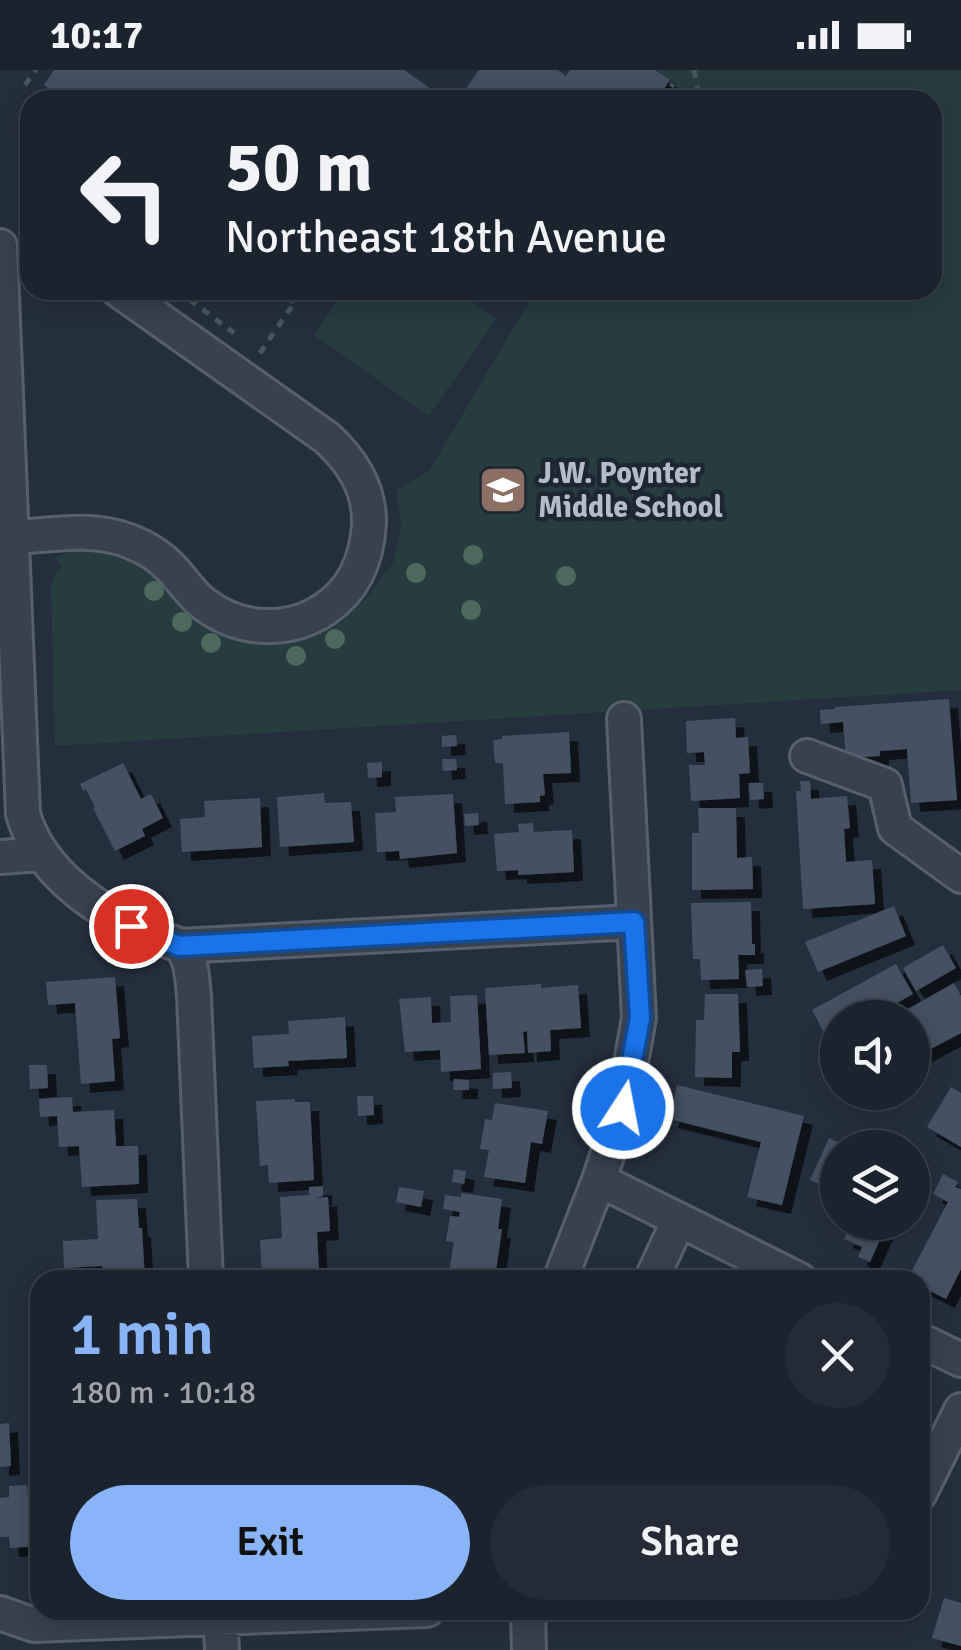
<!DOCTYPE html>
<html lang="en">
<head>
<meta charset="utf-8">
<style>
  :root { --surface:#1b232e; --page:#242b36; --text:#f1f3f6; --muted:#a0a4aa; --line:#39404a; --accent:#8ab4f8 }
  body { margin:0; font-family:Signika,sans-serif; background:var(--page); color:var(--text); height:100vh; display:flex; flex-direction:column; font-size:38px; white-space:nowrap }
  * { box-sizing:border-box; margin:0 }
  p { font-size:32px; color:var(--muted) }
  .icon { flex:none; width:55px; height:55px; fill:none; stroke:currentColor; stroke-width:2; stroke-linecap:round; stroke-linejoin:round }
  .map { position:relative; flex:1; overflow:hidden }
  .sheet { position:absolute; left:30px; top:1200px; width:900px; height:350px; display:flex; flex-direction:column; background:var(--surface); border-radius:30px; box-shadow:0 5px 25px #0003,0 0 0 2px var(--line) }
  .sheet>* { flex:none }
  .top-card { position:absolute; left:20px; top:20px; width:922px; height:210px; border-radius:30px; box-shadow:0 5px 25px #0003,0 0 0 2px var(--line); background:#1b232e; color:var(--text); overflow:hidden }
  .buttons { position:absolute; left:820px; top:930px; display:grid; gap:20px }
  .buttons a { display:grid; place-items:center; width:110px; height:110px; border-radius:50%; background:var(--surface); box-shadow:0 5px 25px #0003,0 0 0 2px var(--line); font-size:50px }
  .pin { position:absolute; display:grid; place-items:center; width:85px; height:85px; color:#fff; margin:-42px; border:5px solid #fff; border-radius:50%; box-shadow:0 2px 10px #0007 }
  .me { position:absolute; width:110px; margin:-55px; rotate:11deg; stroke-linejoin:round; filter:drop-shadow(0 0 8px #0008) }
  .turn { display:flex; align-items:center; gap:35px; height:210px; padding:0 40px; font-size:45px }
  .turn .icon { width:130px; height:130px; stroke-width:2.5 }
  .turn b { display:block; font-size:70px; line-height:85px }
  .round { display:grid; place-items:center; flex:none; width:105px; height:105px; border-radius:52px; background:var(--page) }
  .headline { display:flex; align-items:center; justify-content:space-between; height:170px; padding:0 40px }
  h1 { font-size:60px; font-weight:600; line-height:75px; color:var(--accent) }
  .action { display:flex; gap:20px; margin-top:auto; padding:20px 40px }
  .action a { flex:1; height:115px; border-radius:60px; background:var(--accent); color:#111; font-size:40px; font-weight:600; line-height:115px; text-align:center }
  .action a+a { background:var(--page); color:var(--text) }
  .status { display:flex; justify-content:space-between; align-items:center; height:70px; padding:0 50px; background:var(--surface); direction:ltr }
  .status svg { height:28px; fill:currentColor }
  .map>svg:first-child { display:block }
  .green { fill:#263c3f }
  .building { fill:#455162; filter:url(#shadow) }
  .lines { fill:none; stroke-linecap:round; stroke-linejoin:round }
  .minor-casing { stroke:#565f6c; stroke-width:38 }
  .path { stroke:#44595c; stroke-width:5; stroke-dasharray:8 8; stroke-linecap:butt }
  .minor { stroke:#38414e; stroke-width:32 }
  .tree { fill:#4b6a5d }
  .route-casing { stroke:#114b97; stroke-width:25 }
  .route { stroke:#1a73e8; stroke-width:18 }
  .labels { text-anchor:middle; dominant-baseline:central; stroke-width:9; stroke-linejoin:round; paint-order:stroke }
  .poi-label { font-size:30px; font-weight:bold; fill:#b4bcc9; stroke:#1d2633; text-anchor:start }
</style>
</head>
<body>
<div class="status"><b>10:17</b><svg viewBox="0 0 49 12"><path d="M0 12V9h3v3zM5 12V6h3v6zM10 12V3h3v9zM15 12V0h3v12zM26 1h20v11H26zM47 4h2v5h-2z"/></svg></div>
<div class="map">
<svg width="961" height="1580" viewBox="0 0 961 1580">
  <defs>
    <filter id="shadow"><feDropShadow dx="9" dy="9" stdDeviation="0" flood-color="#0009"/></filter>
  </defs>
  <rect width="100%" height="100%" fill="#242f3e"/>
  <path class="green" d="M655 0H961V620L55 676 51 516 56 503 62 497 55 486 80 481 102 482 133 493 159 510 197 550 222 565 247 572 285 574 325 562 364 531 393 493 401 458 397 420 429 401 536 220H932V30H666L676 14Z
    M345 220H454L496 249 429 346 314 265Z"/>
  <path class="building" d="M54 0H404L447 30H66L44 15Z
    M479 0H558L566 6 570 0H655L670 10 656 30H458Z
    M949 629 957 730 911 733 907 679 880 681V686L846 688 843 652 821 654 820 640 835 639V637Z
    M735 648 736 668 748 667 750 703 739 704 740 728 691 731 689 695H705L704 682 687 683 686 651Z
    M569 662 571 703 543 704 545 725 540 726V732L505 734 503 693H495L493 670 502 669V666Z
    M456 665 457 676 442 677V666Z
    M442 689H456L457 700 443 701Z
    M382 692V707L368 708 367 693Z
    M123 693 141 729 151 724 163 748 142 759 145 766 115 781 93 738 95 737 86 719 83 721 80 714Z
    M800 711H810L811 729 847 726 850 758 844 759 846 792 872 790 875 834 803 839 796 721H801Z
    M749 713H763L764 729 750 730Z
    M324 723 325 733 351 732 354 772 280 777 277 727Z
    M453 724 457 783 400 789 399 781 377 782 375 743 396 742 395 727Z
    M260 728 262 777 182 782 180 749 205 747 204 731Z
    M698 738H736L737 788 752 787 753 819 692 820V763H699Z
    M478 743 479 755 465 756 464 744Z
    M533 753 534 762 572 760 574 802 518 805V800L497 801 494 764 519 762 518 754Z
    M751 832 752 874H755V885H738L739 909 701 910 700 889H693L691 833Z
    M894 836 906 866 818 902 805 872Z
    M943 875 956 898 916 921 903 898Z
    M896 894 913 924 870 948H838V965L828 970 812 940Z
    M762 899 763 916 747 917 745 900Z
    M115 907 120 968 112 969 115 1011 81 1014 75 933 48 935 46 912Z
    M954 913 961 926V963L912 989V948H892Z
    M541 914V918L578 915 581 958 550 960 551 981 528 983 527 961 523 962 525 983 489 985 485 918Z
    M705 924H738L740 982H732V1008L695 1007 696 950H704Z
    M477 925 481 999 441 1002 440 980 405 982 399 929 431 927 432 953 451 952 450 926Z
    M345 947 347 988 288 991 289 996 254 998 252 966 289 964 288 951Z
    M29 995H47L48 1018 30 1019Z
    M511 1002 512 1018 493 1019V1003Z
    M454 1009 469 1010V1020H453Z
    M677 1015 804 1046 782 1135 747 1127 761 1072 669 1049Z
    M951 1017 961 1023V1077L927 1057Z
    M357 1026H373L374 1045 358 1046Z
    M72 1027 73 1042 114 1040 116 1076H138L139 1114 82 1117 79 1076 59 1077 57 1046 40 1047 39 1029Z
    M295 1029V1032H310L314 1110 269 1113 268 1095 260 1096 256 1031Z
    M495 1033 548 1041 542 1074 531 1072 525 1113 484 1107 489 1080 480 1079 485 1049 492 1050Z
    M829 1068 842 1074 841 1078H838V1122L810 1110Z
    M454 1099 466 1101 464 1114 452 1112Z
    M943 1104 958 1112 955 1117 961 1119V1199L946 1229 920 1216V1210H907L948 1132 933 1124Z
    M323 1116V1126L315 1128 328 1127 330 1161 317 1162 319 1201 262 1206 260 1170 282 1168 280 1127 309 1125V1117Z
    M399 1117 424 1121 421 1137 396 1132Z
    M461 1123 502 1129 498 1159H502L495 1208 449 1202 454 1172 446 1171 450 1146 459 1147 460 1142 443 1139 445 1125 461 1127Z
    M137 1129 139 1158H142L145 1210H103L102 1196 64 1198 63 1171 98 1169 96 1130Z
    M852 1152H888L870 1192 858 1187 862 1177 844 1169Z
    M9 1353 11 1396 0 1397V1354Z
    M27 1415 28 1427 38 1426V1429H40V1476L10 1478 9 1467H0V1428L9 1427V1416Z
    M944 1528 961 1533V1576L932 1568Z"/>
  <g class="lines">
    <g class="minor-casing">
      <path id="minor" d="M0 176 23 744C39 800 92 837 142 861 150 865 173 872 178 875 193 885 192 911 194 926L206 1210
        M0 468C43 467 87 455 129 471 145 477 161 487 173 500 183 511 192 525 204 534 239 561 288 564 325 539 355 519 367 488 369 454 370 418 352 391 327 368L118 220
        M807 686 885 715 895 758 961 806
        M0 787 42 784
        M179 876 634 852
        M599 1110 800 1210
        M560 1210 599 1110 623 1038 639 948 624 649
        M651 1210 679 1150
        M920 1270 961 1290
        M920 1423 961 1340
        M220 1540 222 1580
        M528 1540 529 1580
        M0 1543 34 1555 427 1540"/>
    </g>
    <path class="path" d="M694 0 699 27
      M25 15 36 0
      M662 30 673 14
      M697 30 699 27 737 24 745 30
      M177 220 234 263
      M277 220 294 232
      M260 283 303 220"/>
    <use href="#minor" class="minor"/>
  </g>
  <g class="tree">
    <circle cx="473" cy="485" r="10"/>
    <circle cx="416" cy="503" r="10"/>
    <circle cx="566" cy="506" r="10"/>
    <circle cx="154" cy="521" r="10"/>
    <circle cx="471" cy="540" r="10"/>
    <circle cx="182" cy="552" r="10"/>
    <circle cx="335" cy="569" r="10"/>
    <circle cx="211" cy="573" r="10"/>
    <circle cx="296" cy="586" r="10"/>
  </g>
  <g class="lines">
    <g class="route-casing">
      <path id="route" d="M131 856 179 876 634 852 640 948 623 1038"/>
    </g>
    <use href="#route" class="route"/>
  </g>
  <defs>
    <g id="school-square" transform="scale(2.5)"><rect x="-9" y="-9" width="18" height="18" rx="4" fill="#8d6e63" stroke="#1d2633"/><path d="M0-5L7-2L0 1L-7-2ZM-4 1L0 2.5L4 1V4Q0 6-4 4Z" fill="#fff"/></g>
  </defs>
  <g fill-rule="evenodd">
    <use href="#school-square" x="503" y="420"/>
  </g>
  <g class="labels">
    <g class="poi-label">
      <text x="538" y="403">J.W. Poynter<tspan x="538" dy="34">Middle School</tspan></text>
    </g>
  </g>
</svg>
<div class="buttons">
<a><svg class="icon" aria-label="sound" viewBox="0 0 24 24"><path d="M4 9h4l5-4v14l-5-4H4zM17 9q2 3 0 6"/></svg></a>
<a><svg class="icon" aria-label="layers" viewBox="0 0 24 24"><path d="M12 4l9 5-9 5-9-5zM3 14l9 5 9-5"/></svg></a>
</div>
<div class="pin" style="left:131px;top:856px;background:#d93025"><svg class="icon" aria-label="arrive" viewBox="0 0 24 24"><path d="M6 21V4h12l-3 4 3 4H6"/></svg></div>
<svg class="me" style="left:623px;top:1038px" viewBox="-20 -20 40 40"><circle r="17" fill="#1a73e8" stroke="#fff" stroke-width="3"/><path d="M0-11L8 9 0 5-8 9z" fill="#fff"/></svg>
<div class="top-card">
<div class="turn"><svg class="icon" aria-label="left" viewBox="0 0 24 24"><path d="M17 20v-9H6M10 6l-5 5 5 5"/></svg><div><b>50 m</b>Northeast 18th Avenue</div></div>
</div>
<section class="sheet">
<div class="headline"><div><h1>1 min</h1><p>180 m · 10:18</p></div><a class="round"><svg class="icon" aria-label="close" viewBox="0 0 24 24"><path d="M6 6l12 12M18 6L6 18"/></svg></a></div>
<div class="action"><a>Exit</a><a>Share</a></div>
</section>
</div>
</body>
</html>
